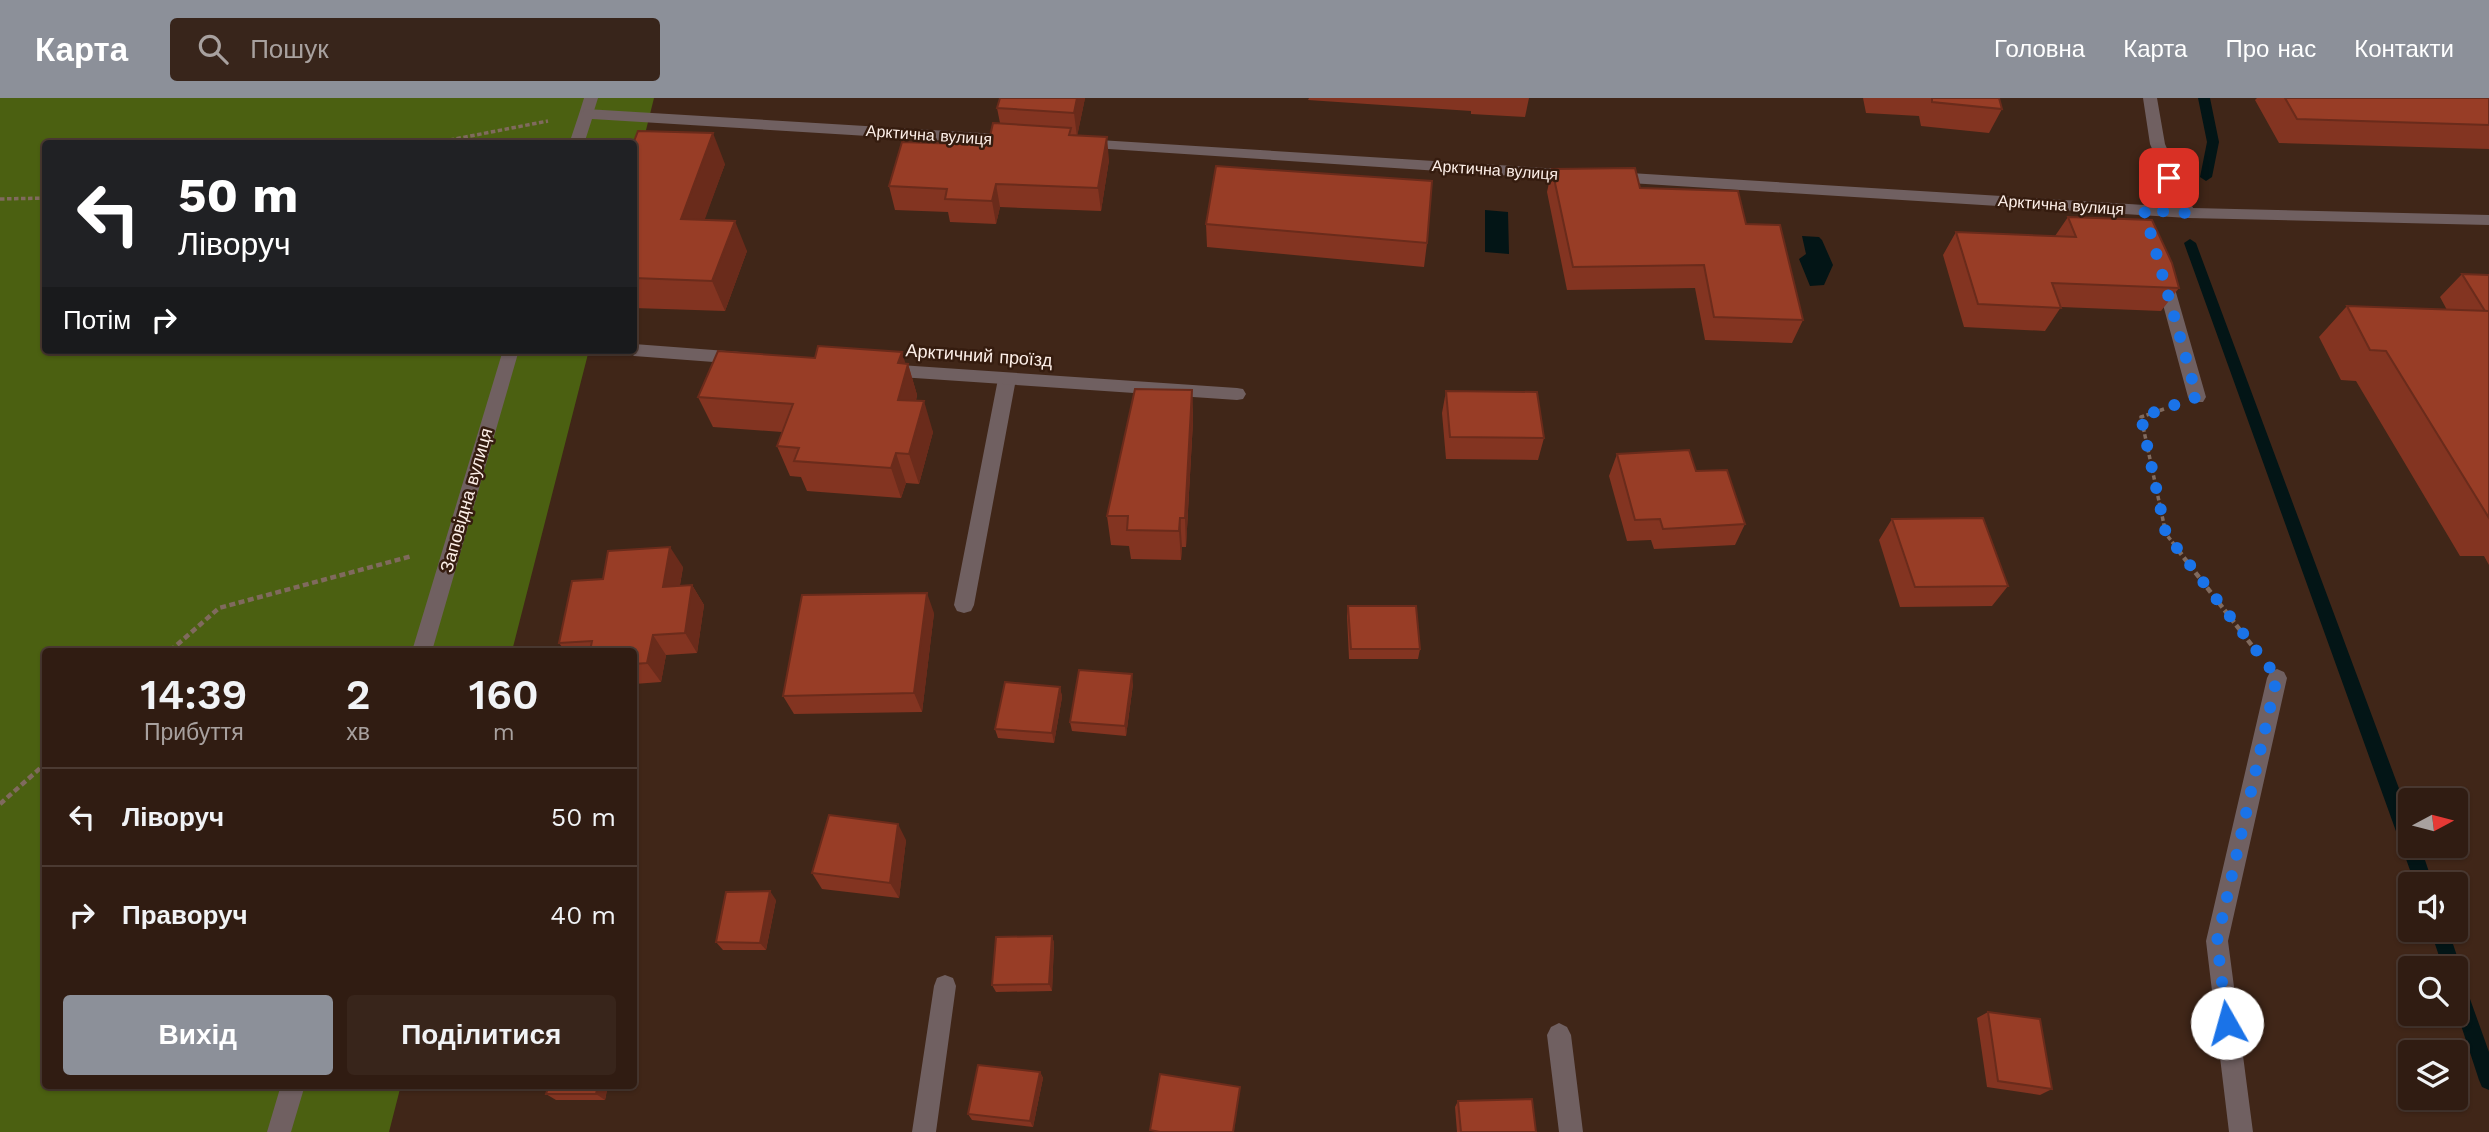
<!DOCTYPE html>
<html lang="uk">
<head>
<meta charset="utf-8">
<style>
  :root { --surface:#301c12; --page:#38251b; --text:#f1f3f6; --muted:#a8a19f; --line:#4b3a32; --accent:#8c9099 }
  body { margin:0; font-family:"Work Sans",sans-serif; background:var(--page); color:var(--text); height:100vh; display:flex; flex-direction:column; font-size:26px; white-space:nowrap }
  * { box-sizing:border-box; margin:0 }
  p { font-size:23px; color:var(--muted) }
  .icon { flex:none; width:38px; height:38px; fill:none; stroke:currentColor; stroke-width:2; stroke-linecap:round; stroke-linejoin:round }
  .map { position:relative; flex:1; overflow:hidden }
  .side { position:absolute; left:42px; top:550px; width:595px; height:441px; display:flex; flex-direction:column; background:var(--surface); border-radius:7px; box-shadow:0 2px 5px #0004,0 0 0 2px var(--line) }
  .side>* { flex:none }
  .hud { position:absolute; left:42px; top:42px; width:595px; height:214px; border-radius:7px; box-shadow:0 2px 5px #0004,0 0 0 2px var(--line); background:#202124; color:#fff; overflow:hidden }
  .needle { width:46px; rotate:83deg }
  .buttons { position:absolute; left:2398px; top:690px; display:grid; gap:14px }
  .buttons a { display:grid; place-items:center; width:70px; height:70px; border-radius:7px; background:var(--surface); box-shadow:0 2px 5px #0004,0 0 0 2px var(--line); font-size:35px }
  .pin { position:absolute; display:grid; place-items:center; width:60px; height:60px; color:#fff; margin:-30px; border-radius:14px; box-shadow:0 4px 10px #0006 }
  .me { position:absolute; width:77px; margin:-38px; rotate:353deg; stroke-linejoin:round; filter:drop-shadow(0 0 5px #0008) }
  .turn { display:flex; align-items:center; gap:24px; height:147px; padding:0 21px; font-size:32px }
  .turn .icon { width:91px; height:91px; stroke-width:2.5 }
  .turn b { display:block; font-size:49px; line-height:60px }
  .then { display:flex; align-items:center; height:66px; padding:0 21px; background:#0003; gap:14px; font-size:26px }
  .eta { display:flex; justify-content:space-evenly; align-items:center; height:119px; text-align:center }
  .eta b { font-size:42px; font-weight:600; line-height:49px }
  .cta { display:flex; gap:14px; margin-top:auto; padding:14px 21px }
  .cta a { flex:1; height:80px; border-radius:7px; background:var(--accent); color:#fff; font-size:28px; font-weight:600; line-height:80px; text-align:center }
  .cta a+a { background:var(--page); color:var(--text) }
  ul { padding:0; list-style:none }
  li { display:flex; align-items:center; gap:21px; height:98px; padding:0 21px; border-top:2px solid var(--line) }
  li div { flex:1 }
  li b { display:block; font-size:26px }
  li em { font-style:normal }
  header { display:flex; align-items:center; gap:42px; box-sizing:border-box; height:98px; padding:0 35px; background:var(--accent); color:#fff }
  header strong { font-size:33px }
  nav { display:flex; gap:38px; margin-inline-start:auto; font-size:24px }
  .search { width:490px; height:63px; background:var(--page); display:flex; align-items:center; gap:18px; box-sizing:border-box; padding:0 24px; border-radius:7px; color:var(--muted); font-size:26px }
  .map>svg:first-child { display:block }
  .green { fill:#4b6011 }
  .water { fill:#031516 }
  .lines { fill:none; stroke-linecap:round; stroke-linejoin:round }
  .stream { fill:#031516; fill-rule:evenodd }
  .path-far1 { stroke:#806a5e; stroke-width:3.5; stroke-dasharray:4.5 2.5; stroke-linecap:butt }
  .path { stroke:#806a5e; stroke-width:4.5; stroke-dasharray:6 3.5; stroke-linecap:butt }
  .service { fill:#706061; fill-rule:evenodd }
  .minor { fill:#706061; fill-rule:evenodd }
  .wall { fill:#833421 }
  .shaded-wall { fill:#6a2b1b }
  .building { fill:#983d26; stroke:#6a2b1b; stroke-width:2 }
  .route { stroke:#1a73e8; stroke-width:12; stroke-dasharray:0 21.6 }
  .labels { text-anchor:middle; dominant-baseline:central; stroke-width:5; stroke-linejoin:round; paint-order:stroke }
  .far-street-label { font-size:16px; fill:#fdefe8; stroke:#351c0f }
  .street-label { font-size:18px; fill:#fdefe8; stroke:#351c0f }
</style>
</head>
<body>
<header>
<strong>Карта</strong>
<div class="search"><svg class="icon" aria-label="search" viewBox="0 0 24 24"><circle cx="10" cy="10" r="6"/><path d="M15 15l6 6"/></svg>Пошук</div>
<nav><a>Головна</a><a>Карта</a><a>Про нас</a><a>Контакти</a></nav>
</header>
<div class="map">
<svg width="2489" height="1034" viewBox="0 0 2489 1034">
  <rect width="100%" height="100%" fill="#402618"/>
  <path class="green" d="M0 0H654L634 80V46H46V252H589L512 553H46V987H401L389 1034H0Z"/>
  <path class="water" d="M1485 112 1508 114 1509 156 1485 154Z
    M1802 138 1819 139 1822 142 1833 167 1824 187 1810 188 1799 161 1806 156Z"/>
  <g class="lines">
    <path class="stream" d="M2198 0H2210L2219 44 2212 79 2206 83 2200 79 2207 44Z
      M2190 141 2196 145 2410 720V747H2420L2433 786H2415L2184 145Z
      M2430 831H2448L2461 870 2460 873 2489 954V992L2482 989 2479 982 2455 909V870H2443Z"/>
    <path class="path-far1" d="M429 46 548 23
      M0 101 46 100
      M2164 311 2141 319 2166 436 2180 454"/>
    <path class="path" d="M2178 452 2257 554
      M170 553 219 510 412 458
      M0 706 46 665"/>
    <path class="service" d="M584 0H598L593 16 586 21 579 16Z
      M2163 171 2171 177 2206 299 2203 304H2191L2188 299 2155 177Z
      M1007 275 1013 276 1016 281 974 507 971 513 964 515 957 513 954 507 998 281 1001 276Z"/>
    <path class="minor" d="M2143 0H2157L2165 46 2193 110 2489 117V127L2188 120 1614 84 1606 79 1614 74 2177 109 2150 46Z
      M586 11 1014 37 1021 42 1014 47 592 21 584 46H569L579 16Z
      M1083 41 1577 72 1585 77 1577 82 1078 49 1076 46 1078 43Z
      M634 246 740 254 748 260 740 266 634 258 626 252H634Z
      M503 252H519L432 553H412Z
      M885 266 1237 290 1243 291 1246 296 1243 301 1237 302 885 278 879 276 876 272 879 268Z
      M2277 571 2284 574 2287 580 2228 843 2253 1034H2229L2206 843 2267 580 2270 574Z
      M945 877 953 880 956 888 936 1034H912L934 888 937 880Z
      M1559 925 1567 929 1571 937 1583 1034H1559L1547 937 1551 929Z
      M281 987H305L291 1034H267Z"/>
  </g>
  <path class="wall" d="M1000 0H1085L1077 38 1109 62 1101 113 1000 109 996 126 950 124 948 114 895 112 889 88 988 47 1000 25 997 10Z
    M1309 0H1529L1525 19 1471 16V13L1308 2Z
    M1863 0H1999L2002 11 1989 35 1921 28 1919 18 1866 15Z
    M2257 0H2489V51L2279 45 2255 2Z
    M634 46 725 66 704 122 747 153 725 213 634 210Z
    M1552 71 1640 90 1746 126 1803 222 1792 245 1705 242 1695 190 1567 192 1547 94Z
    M2068 119 2179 190 2161 213 2061 209 2045 233 1964 229 1943 157 1956 134 2055 138Z
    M1206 126 1427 145 1424 169 1207 149Z
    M2462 176 2489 177V467L2484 458H2460L2356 283 2341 282 2319 239 2347 208 2447 212 2440 199Z
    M902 254 905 266H908L917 297 916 303 933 334 919 386 906 385 901 400 807 393 801 379 790 378 777 348 782 334 713 329 698 299 815 260Z
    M1192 292 1193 323 1186 449H1182L1181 462 1131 461 1129 448 1111 447 1107 418Z
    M1446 293 1544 340 1538 362 1446 361 1442 315Z
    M1617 356 1696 373 1745 426 1735 447 1654 451 1651 442 1627 443 1609 378Z
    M1892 421 2008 488 1992 508 1900 509 1879 442Z
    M683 469 680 487H692L704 507 697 555 666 557 661 584 634 586V553H565L559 545 603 481Z
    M1348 508 1420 551 1418 561H1349L1347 518Z
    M934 515 922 614 794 616 783 598Z
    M1133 586 1126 638 1072 633 1070 624Z
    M1060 589 1062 599 1054 645 998 640 995 631Z
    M906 742 899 800 822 791 812 775Z
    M776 802 766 852H723L716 844Z
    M1052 838 1054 845 1052 893 996 894 992 887Z
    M1988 914 2052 991 2040 997 1987 989 1977 920Z
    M1040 974 1043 980 1033 1029 972 1022 968 1016Z
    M549 987H608L605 1002H556L546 996Z
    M1458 1003 1536 1034H1457L1455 1009Z"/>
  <path class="shaded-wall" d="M1077 0H1085L1077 39 1074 15Z
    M713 35 725 66 694 151 681 121Z
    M1107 39 1109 62 1101 113 1098 90Z
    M996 86 1000 109 996 126 992 103Z
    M735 123 747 153 725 213 712 183Z
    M902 254 907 271 908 266 917 297 907 332 898 302V265Z
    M1192 292 1193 323 1186 449 1185 420Z
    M924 303 933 334 919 386 909 356Z
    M896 355 906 385 901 400 891 370Z
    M1180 420 1182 449 1181 462 1179 433Z
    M670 449 683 469 676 509 663 489Z
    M692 487 704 507 697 555 685 535Z
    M927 495 934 515 922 614 914 595Z
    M653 537 666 557 661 584 647 565Z
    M1132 576 1133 586 1126 638 1125 628Z
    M1060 589 1062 599 1054 645 1052 635Z
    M898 726 906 742 899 800 890 785Z
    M770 793 776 802 766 852 760 845Z
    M1052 838 1054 845 1052 893 1049 886Z
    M1040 974 1043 980 1033 1029 1030 1023Z
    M598 987H608L605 1002 596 996Z
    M1240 989 1234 1034H1233Z"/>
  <path class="building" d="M1000 0H1077L1074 15 997 10Z
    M1932 0H1999L2002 11 1932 4Z
    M2285 0H2489V27L2297 21Z
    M993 25 1071 30 1069 37 1107 39 1098 90 996 86 992 103 945 101 947 91 889 88 902 44 988 47Z
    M638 33 713 35 681 121 735 123 712 183 634 180V46H633Z
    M1216 68 1432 83 1427 145 1206 126Z
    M1635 70 1640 90 1738 93 1746 126 1780 127 1803 222 1714 219 1704 167 1573 169 1552 71Z
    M2068 119 2152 122 2172 165 2179 190 2052 185 2061 210 1978 206 1956 134 2076 139Z
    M2462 176 2489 177V213H2485Z
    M2347 208 2489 213V420L2386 253 2370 252Z
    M818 248 902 254 898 265 908 266 898 302 924 303 909 356 896 355 891 370 794 363 799 350 777 348 793 306 698 299 718 253 815 260Z
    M1135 291 1192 292 1185 420H1180L1179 433 1127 432 1128 418H1107Z
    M1446 293 1537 294 1544 340 1450 339Z
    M1689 352 1696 373 1727 372 1745 426 1663 431 1660 421 1635 422 1617 356Z
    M1983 420 2008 488 1915 489 1892 421Z
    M670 449 663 489 692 487 685 535 653 537 647 565 634 566V553H590L592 543 559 545 572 483 603 481 608 453Z
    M927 495 914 595 783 598 802 497Z
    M1348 508H1416L1420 551H1351Z
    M1079 572 1132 576 1125 628 1070 624Z
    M1005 584 1060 589 1052 635 995 631Z
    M829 717 898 726 890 785 812 775Z
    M770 793 760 845 716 844 726 794Z
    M1052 838 1049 886 992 887 996 839Z
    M1988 914 2040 921 2052 991 1998 983Z
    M978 967 1040 974 1030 1023 968 1016Z
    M1160 976 1240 989 1233 1034H1160L1150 1032Z
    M549 987H598L596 996H546Z
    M1532 1001 1536 1034H1461L1458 1003Z"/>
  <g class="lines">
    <path class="route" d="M2169 80 2188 115 2144 112 2197 299 2141 319 2166 436 2277 579 2217 843 2227 925"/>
  </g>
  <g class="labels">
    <g class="far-street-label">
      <text transform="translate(929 37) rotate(4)">Арктична вулиця</text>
      <text transform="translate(1495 72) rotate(4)">Арктична вулиця</text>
      <text transform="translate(2061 107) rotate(4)">Арктична вулиця</text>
    </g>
    <g class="street-label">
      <text transform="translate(979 257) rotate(4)">Арктичний проїзд</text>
      <text transform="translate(466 402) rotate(-74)">Заповідна вулиця</text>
    </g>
  </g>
</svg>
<div class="buttons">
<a><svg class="needle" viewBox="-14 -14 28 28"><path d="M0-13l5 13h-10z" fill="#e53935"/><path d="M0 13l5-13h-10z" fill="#a8a19f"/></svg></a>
<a><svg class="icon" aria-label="sound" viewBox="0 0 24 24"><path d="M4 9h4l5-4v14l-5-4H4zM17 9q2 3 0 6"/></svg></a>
<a><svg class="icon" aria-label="search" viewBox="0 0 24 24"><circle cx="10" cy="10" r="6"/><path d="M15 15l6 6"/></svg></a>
<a><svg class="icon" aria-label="layers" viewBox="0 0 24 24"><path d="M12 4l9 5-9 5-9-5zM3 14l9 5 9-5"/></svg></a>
</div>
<div class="pin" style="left:2169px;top:80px;background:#d93025"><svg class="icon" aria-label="arrive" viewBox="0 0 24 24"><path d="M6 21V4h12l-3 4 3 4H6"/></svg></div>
<svg class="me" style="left:2227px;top:925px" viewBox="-20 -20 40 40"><circle r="19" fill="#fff"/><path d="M0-13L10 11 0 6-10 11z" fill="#1a73e8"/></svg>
<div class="hud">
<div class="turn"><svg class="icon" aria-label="left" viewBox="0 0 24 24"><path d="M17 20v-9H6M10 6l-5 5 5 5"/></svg><div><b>50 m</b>Ліворуч</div></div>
<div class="then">Потім<svg class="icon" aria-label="right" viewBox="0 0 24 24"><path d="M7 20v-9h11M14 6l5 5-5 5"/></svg></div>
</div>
<section class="side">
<div class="eta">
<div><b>14:39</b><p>Прибуття</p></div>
<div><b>2</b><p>хв</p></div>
<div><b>160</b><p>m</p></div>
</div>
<ul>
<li><svg class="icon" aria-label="left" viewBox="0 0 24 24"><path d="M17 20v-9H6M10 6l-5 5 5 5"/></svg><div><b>Ліворуч</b></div><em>50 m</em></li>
<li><svg class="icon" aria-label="right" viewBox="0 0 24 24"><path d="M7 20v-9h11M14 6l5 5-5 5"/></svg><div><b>Праворуч</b></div><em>40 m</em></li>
</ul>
<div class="cta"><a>Вихід</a><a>Поділитися</a></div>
</section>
</div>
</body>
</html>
